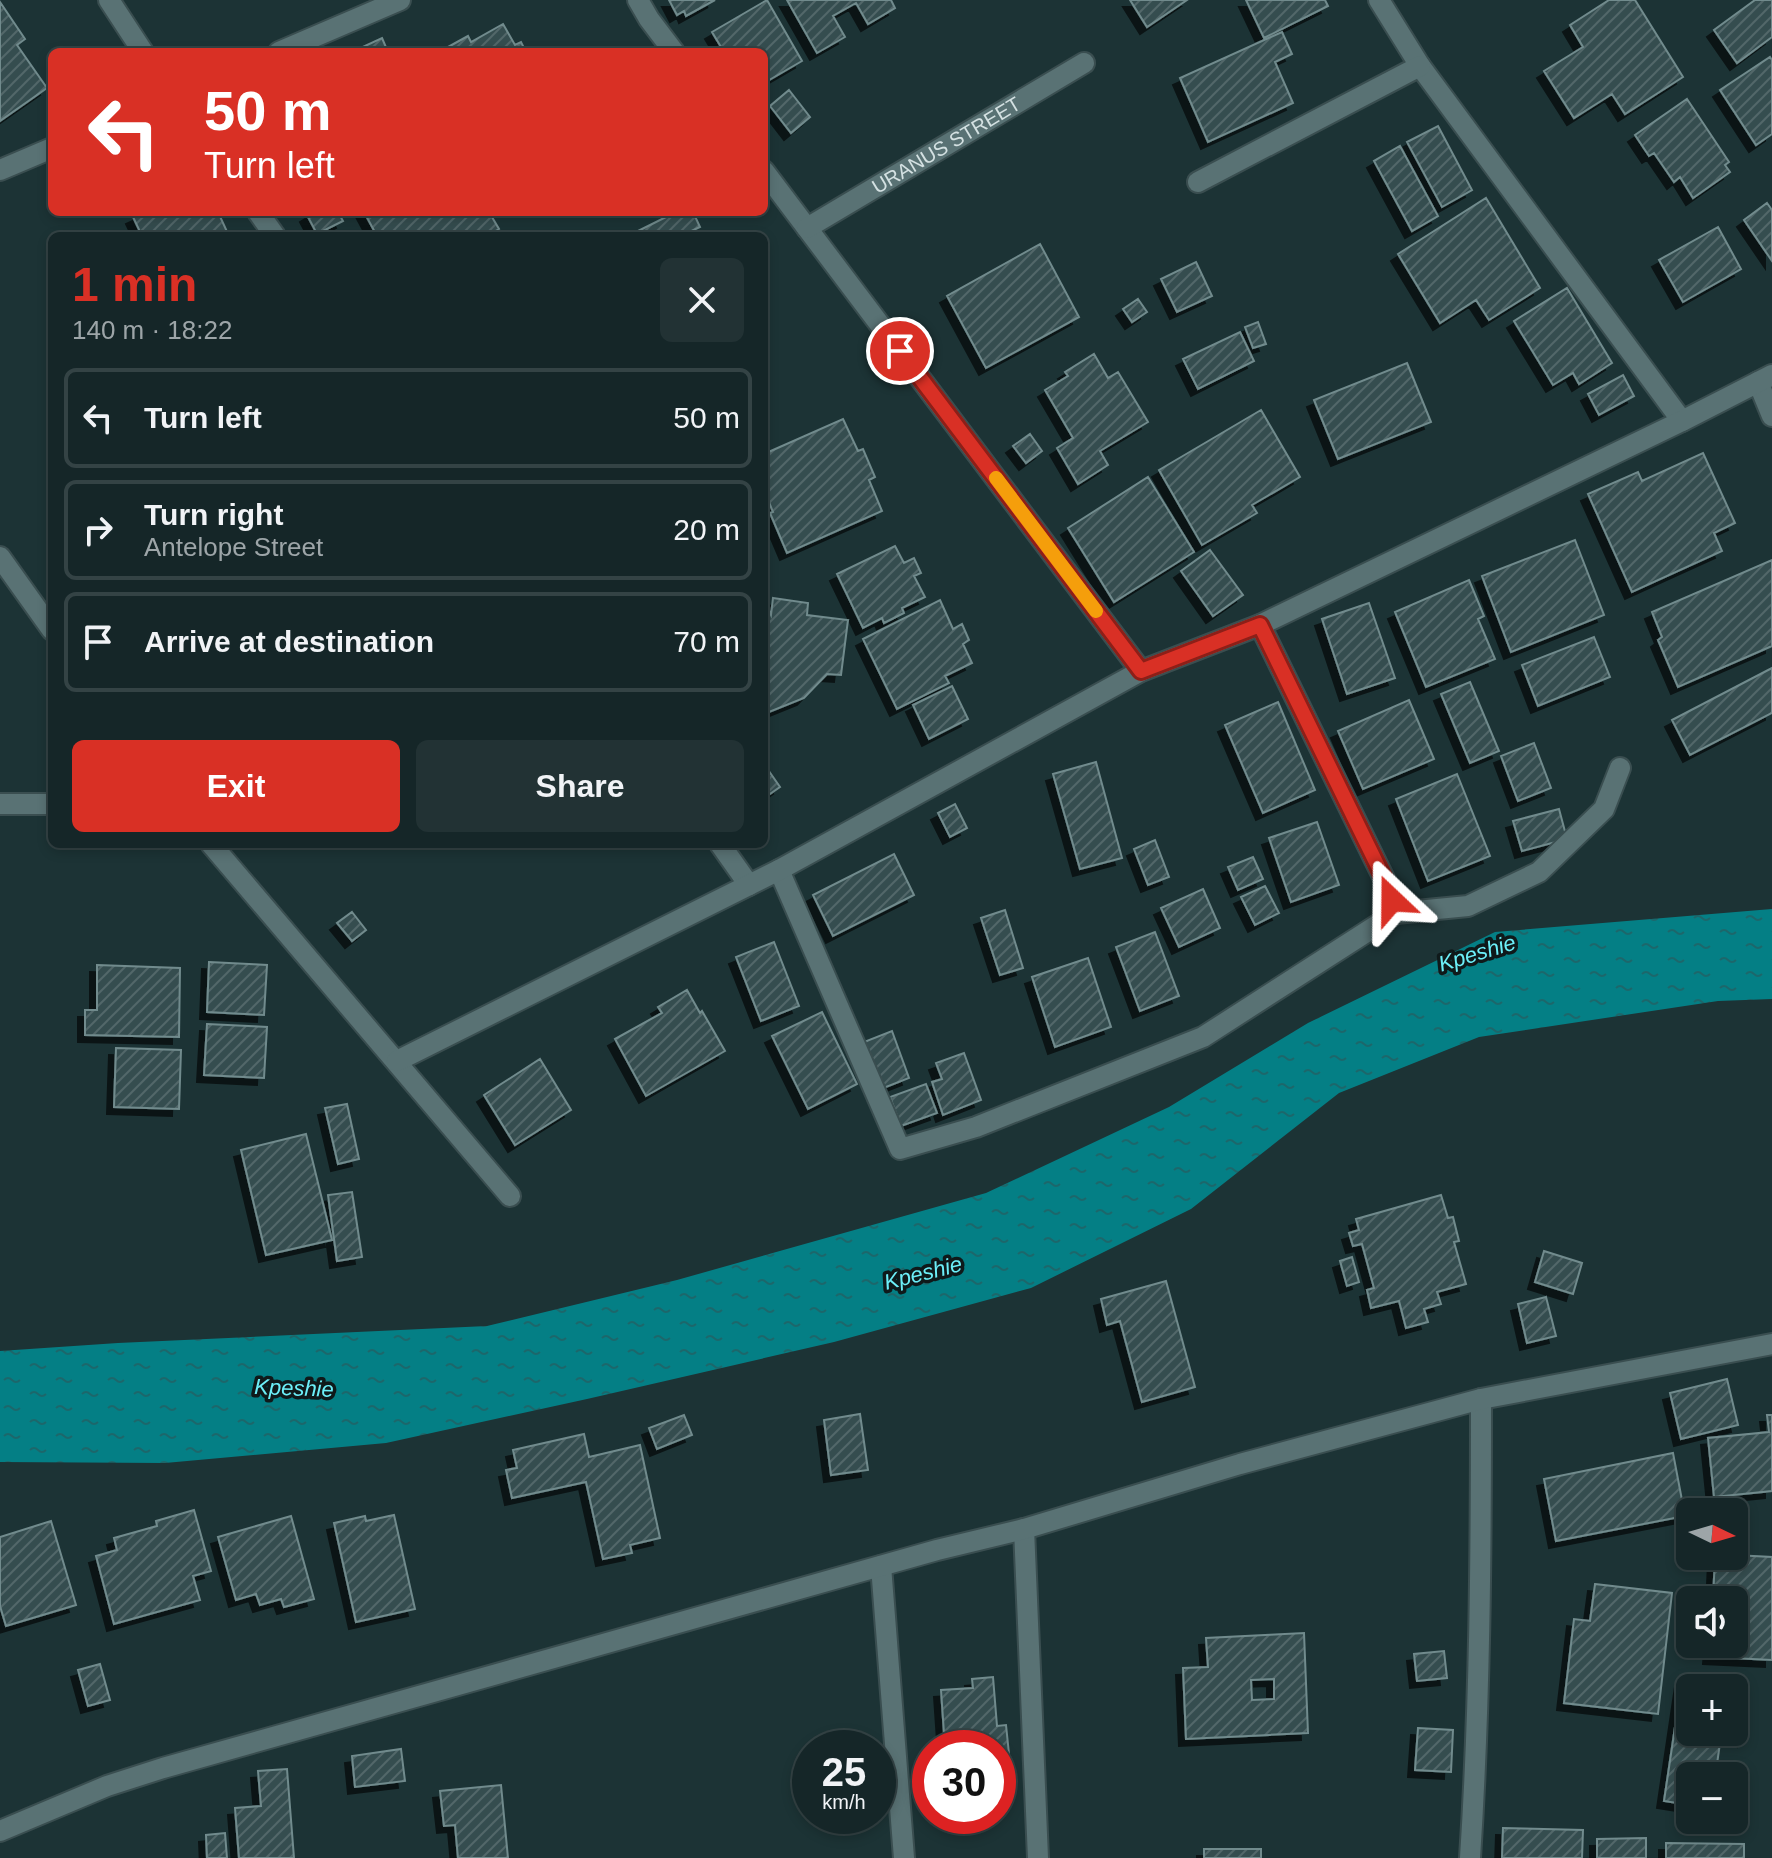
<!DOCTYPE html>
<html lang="en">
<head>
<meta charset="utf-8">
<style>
  :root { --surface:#152628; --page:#223234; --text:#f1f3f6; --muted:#9da5a8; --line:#344345; --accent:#d93025 }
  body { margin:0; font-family:Helvetica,sans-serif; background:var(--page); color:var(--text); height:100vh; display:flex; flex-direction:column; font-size:30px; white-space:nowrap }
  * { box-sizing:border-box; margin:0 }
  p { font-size:26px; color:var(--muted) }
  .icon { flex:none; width:44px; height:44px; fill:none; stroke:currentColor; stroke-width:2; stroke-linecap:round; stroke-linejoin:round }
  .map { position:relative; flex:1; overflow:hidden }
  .sheet { position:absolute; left:48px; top:232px; width:720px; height:616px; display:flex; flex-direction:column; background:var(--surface); border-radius:12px; box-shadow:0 4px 12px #0003,0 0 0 2px var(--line) }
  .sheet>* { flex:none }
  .hud { position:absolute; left:48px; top:48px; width:720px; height:168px; border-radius:12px; box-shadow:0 4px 12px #0003,0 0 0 2px var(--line); background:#d93025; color:#fff; overflow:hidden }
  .needle { width:52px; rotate:95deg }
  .buttons { position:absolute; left:1676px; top:1498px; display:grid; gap:16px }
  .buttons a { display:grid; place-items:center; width:72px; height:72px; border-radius:12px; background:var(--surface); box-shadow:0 4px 12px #0003,0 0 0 2px var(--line); font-size:40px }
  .speed { position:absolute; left:792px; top:1730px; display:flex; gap:16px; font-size:40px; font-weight:700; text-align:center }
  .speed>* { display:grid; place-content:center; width:104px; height:104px; border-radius:50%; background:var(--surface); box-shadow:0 4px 12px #0003,0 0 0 2px var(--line); line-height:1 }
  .speed small { font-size:20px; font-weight:400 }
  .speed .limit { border:12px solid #d22; background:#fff; color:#111 }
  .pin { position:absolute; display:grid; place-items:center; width:68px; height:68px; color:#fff; margin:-34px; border:4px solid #fff; border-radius:50%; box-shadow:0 2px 8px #0007 }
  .me { position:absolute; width:88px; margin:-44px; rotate:337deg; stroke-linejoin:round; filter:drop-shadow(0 0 6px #0008) }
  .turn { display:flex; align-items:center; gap:28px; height:168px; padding:0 24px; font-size:36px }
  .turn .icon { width:104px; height:104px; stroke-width:2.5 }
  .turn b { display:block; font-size:56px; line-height:68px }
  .round { display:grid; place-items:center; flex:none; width:84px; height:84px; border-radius:12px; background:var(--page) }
  .summary { display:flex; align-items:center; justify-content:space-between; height:136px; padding:0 24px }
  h1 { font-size:48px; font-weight:600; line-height:60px; color:var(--accent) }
  .button { display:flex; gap:16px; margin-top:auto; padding:16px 24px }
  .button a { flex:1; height:92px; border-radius:12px; background:var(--accent); color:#fff; font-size:32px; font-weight:600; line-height:92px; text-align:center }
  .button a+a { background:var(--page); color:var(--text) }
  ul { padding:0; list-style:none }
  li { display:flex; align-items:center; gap:24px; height:100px; margin:0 16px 12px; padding:0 8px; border:4px solid var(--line); border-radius:12px }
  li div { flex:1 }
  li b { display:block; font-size:30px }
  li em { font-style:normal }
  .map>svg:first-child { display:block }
  .water { fill:url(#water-ripples) }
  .building { fill:url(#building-hatch); stroke:#718b8d; stroke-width:2; fill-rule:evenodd; filter:url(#shadow) }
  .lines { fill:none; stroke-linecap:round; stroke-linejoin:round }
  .street-casing { stroke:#3a4e50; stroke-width:24 }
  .secondary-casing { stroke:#3a4e50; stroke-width:24 }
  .street { stroke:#597274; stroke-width:20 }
  .secondary { stroke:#597274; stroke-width:20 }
  .route-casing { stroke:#8d1f18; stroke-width:20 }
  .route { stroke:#d93025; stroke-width:14 }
  .slow { stroke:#f59e0b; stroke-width:14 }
  .labels { text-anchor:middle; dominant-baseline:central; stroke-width:7; stroke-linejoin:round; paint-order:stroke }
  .street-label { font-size:20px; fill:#d4e1e2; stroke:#0f191a }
  .water-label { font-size:22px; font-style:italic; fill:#6ceff8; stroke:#0f191a }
</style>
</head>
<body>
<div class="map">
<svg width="1772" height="1858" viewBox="0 0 1772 1858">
  <defs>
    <pattern id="water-ripples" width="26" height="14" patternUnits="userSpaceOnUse" patternTransform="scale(2)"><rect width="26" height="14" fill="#047f85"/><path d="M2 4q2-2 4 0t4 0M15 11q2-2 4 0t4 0" fill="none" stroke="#1c676b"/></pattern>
    <pattern id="building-hatch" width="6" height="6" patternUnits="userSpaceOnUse" patternTransform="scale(2)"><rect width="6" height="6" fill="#364e50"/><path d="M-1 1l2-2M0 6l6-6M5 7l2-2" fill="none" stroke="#526769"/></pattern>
    <filter id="shadow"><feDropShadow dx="-7" dy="7" stdDeviation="0" flood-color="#0009"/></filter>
  </defs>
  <rect width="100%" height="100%" fill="#1c3335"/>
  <path class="water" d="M1772 909V999L1718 1001 1479 1037 1339 1093 1191 1209 1031 1288 834 1342 587 1399 386 1443 165 1463 0 1462V1351L118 1343 487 1326 677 1280 986 1193 1169 1107 1308 1023 1495 932Z"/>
  <path class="building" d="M669 0H715L686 16 684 11 677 15Z
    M767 0 802 61 764 83V52H724L712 32Z
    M787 0H891L895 8 868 24 856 3 833 16 845 37 817 53Z
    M1130 0H1187L1147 27Z
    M1246 0H1325L1328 6 1264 38Z
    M1609 0H1635L1683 77 1625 114 1612 94 1574 118 1544 71 1583 47 1570 25Z
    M1755 0H1772V37L1737 63 1714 30Z
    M0 2 25 39 17 45 47 88 0 121Z
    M503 24 515 45 521 42 526 52H439L468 36 471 42Z
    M1282 32 1292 54 1275 62 1293 103 1208 142 1180 78Z
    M382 38 388 52H352Z
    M1770 57 1772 60V134L1756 145 1720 90Z
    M789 90 810 117 791 133 770 106Z
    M1687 99 1729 162 1725 165 1730 172 1693 198 1680 177 1674 182 1654 153 1649 156 1635 135Z
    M1438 126 1472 190 1442 207 1407 142Z
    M1400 146 1438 216 1412 231 1374 161Z
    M1486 198 1540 288 1489 320 1476 300 1440 323 1398 254Z
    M1767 203 1772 210V261L1744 220Z
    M144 212H218L229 236H142L133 217Z
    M312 212H338L343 221 317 234 307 215Z
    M364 212H489L499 229 487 236H377Z
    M676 212H693L700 227 687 233 688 236H628Z
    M1718 227 1741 269 1683 302 1659 260Z
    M1040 244 1079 317 986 368 947 296Z
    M1196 262 1212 296 1177 312 1161 279Z
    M1567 288 1612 363 1579 384 1573 373 1553 385 1514 321Z
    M1138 299 1147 312 1132 322 1123 309Z
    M1258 322 1266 344 1253 348 1245 327Z
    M1240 332 1254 361 1198 389 1183 359Z
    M1094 354 1108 378 1118 372 1148 422 1100 451 1108 465 1078 484 1057 448 1073 438 1045 390 1068 376 1065 372Z
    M1407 363 1431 422 1338 459 1314 400Z
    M1623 375 1634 396 1599 415 1588 394Z
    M1261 410 1300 477 1252 505 1257 513 1202 545 1159 470Z
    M843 419 858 451 863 449 875 477 869 480 882 511 787 553 770 513 773 512 764 490V454Z
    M1030 434 1042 451 1026 463 1013 446Z
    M1703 453 1735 523 1714 533 1722 551 1632 592 1588 494 1638 472 1642 481Z
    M1148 477 1194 552 1114 602 1068 528Z
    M1575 540 1604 615 1511 652 1482 576Z
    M895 546 904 563 914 558 921 573 914 576 925 597 902 608 904 613 884 623 882 618 863 628 837 574Z
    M1210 550 1243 595 1213 616 1181 571Z
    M1772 560V646L1678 687 1658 640 1662 637 1652 612Z
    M1469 580 1484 616 1478 619 1495 659 1426 687 1395 612Z
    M773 598 808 603 807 615 848 620 841 675 827 674 804 698 764 714V599L771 615Z
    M940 600 953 629 962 624 969 640 963 644 972 663 945 676 949 683 897 709 863 639Z
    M1369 603 1395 678 1347 694 1322 619Z
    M1594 637 1610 677 1538 706 1522 665Z
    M1772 668V713L1690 755 1672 720Z
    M1470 682 1499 751 1470 763 1441 694Z
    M952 686 968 719 929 739 913 705Z
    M1409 700 1434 759 1363 789 1338 731Z
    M1278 702 1315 790 1263 813 1225 725Z
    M1534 743 1551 788 1518 801 1501 756Z
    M1096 762 1122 858 1080 869 1053 774Z
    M764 764 780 787 764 798Z
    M1457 774 1490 856 1428 881 1396 799Z
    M955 804 967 828 950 837 938 813Z
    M1559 809 1567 839 1522 851 1513 821Z
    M1317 822 1339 885 1291 902 1269 838Z
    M1155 840 1169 877 1148 885 1134 849Z
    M894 854 914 895 833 936 813 895Z
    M1253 857 1263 879 1238 890 1228 867Z
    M1265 886 1279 913 1255 925 1241 897Z
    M1203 889 1220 928 1179 947 1161 908Z
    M1005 910 1023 968 1000 975 981 918Z
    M352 912 366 930 352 941 337 923Z
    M1155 932 1179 996 1140 1011 1116 947Z
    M774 942 799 1006 761 1021 736 957Z
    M1088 958 1111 1027 1055 1047 1032 977Z
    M209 962 267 965 264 1015 207 1012Z
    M97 965 180 968 179 1037 85 1035V1010H97Z
    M687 990 700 1013 702 1011 725 1051 646 1096 615 1039 662 1013 658 1007Z
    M822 1012 857 1084 808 1109 772 1036Z
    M207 1024 267 1027 264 1078 204 1075Z
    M892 1031 909 1078 881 1089 864 1042Z
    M116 1048 181 1050 179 1109 114 1107Z
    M964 1053 981 1100 943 1115 932 1082 942 1079 936 1063Z
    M540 1059 571 1110 515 1145 484 1095Z
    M926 1084 937 1113 901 1126 890 1097Z
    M347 1104 359 1159 338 1164 325 1108Z
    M306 1134 332 1240 266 1255 241 1150Z
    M352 1192 362 1257 337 1261 328 1195Z
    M1441 1195 1448 1218 1453 1217 1459 1241 1454 1242 1466 1284 1437 1292 1441 1304 1424 1309 1428 1322 1406 1328 1399 1301 1371 1308 1367 1290 1374 1288 1362 1244 1353 1246 1349 1233 1359 1230 1356 1219Z
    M1544 1251 1582 1263 1573 1294 1535 1282Z
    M1352 1257 1359 1282 1347 1286 1340 1261Z
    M1166 1281 1195 1387 1142 1402 1120 1321 1107 1325 1101 1299Z
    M1546 1297 1556 1336 1527 1343 1518 1304Z
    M1727 1379 1738 1425 1681 1439 1670 1393Z
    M860 1414 868 1470 831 1475 824 1420Z
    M684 1415 692 1435 657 1449 649 1428Z
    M1767 1415H1772V1491L1714 1497 1708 1438 1769 1432Z
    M584 1434 589 1457 640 1445 660 1538 630 1545 632 1553 603 1559 586 1482 512 1498 506 1470 517 1468 513 1450Z
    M1673 1453 1685 1516 1556 1541 1544 1479Z
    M194 1510 211 1571 193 1576 200 1600 114 1624 96 1556 117 1550 114 1538 157 1526 156 1521Z
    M394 1515 415 1609 356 1622 334 1523 365 1516 366 1521Z
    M291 1516 314 1599 284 1607 281 1599 260 1605 256 1594 236 1600 218 1537Z
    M51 1521 76 1605 6 1626 0 1606V1537Z
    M1734 1555 1772 1557V1660L1710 1657 1711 1644H1734V1600H1713L1715 1556Z
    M1595 1584 1672 1593 1658 1714 1564 1703 1574 1619 1590 1621Z
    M1304 1633 1308 1733 1186 1739 1183 1668 1208 1667 1206 1638ZM1274 1679V1699L1252 1700 1251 1680Z
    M1444 1651 1447 1678 1417 1681 1414 1654Z
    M100 1664 110 1700 88 1706 78 1670Z
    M993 1677 997 1726 1006 1725 1009 1754 999 1755 998 1762V1748H945L941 1690 973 1688 972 1679Z
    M1682 1680 1734 1688H1690V1732H1734V1688L1745 1690 1741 1717 1747 1718 1744 1740 1721 1736 1717 1764 1740 1768 1737 1788H1734V1776H1690V1805L1664 1801Z
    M1418 1728 1453 1730 1451 1772 1415 1770Z
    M401 1749 405 1781 355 1787 352 1756Z
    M287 1769 294 1858H239L235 1808 261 1806 258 1771Z
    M501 1785 508 1858H458L455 1825 444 1826 440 1791Z
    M1503 1828 1583 1830 1582 1858H1502Z
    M225 1833 227 1858H207L206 1835Z
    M1646 1838V1858H1597V1839Z
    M1666 1843 1744 1844V1858H1666Z
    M1204 1849H1261V1858H1204Z"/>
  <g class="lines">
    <g class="street-casing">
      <g id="street">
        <path d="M109 0 143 52"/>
        <path d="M638 0 649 19 674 52"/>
        <path d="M1379 0 1420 66 1682 421"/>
        <path d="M279 52 400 0"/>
        <path d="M0 170 52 148"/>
        <path d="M764 171 1141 671"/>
        <path d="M1198 182 1420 66"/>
        <path d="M258 212 275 236"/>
        <path id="s1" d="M807 228 1084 63"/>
        <path d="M1758 382 1772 416"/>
        <path d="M0 557 52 630"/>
        <path d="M1260 625 1391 893 1396 913"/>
        <path d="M0 804H52"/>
        <path d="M211 844 510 1196"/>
        <path d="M720 844 749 885"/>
        <path d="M779 870 900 1149 976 1127 1203 1037 1396 913 1468 906 1539 872 1604 809 1620 768"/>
        <path d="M397 1061 779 870 1141 671 1260 625 1682 421 1772 375"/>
        <path d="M1024 1529 1038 1858"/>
        <path d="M881 1566 904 1858"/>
        <path d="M1470 1858C1480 1705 1481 1553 1481 1399"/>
      </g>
    </g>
    <g class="secondary-casing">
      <path id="secondary" d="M0 1831 107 1786 163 1768 937 1550 1024 1529 1240 1464 1481 1399 1772 1344"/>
    </g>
    <use href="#street" class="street"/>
    <use href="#secondary" class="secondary"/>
  </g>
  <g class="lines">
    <g class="route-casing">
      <path id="route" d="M900 351 1141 671 1260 625 1391 893 1392 900"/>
    </g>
    <use href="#route" class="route"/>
    <path class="slow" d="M996 478 1096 611"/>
  </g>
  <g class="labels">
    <g class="street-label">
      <text stroke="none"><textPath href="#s1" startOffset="162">URANUS STREET</textPath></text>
    </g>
    <g class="water-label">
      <text transform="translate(1477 953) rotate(-17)">Kpeshie</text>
      <text transform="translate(923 1273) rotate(-14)">Kpeshie</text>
      <text transform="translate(294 1388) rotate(2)">Kpeshie</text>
    </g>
  </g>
</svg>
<div class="buttons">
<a><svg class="needle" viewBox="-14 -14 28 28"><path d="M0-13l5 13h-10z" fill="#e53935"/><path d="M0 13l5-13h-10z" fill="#9da5a8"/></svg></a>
<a><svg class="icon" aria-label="sound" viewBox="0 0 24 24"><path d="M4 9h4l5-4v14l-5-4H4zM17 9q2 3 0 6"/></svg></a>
<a>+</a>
<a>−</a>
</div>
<div class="speed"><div>25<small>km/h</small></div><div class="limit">30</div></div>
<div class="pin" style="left:900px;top:351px;background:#d93025"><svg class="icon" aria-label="arrive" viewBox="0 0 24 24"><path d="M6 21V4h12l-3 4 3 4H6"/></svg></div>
<svg class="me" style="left:1392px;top:900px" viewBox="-20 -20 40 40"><path d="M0-17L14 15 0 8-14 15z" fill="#d93025" stroke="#fff" stroke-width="4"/></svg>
<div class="hud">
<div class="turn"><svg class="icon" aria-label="left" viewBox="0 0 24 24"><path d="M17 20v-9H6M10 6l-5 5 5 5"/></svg><div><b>50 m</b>Turn left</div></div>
</div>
<section class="sheet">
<div class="summary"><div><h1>1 min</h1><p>140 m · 18:22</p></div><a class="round"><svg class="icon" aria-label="close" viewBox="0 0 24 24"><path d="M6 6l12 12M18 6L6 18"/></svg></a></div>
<ul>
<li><svg class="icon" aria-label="left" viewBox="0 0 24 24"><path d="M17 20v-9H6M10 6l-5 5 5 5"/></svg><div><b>Turn left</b></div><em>50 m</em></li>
<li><svg class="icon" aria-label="right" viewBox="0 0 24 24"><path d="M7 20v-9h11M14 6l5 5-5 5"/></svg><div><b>Turn right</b><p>Antelope Street</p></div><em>20 m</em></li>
<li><svg class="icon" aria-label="arrive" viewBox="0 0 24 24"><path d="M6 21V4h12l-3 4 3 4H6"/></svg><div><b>Arrive at destination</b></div><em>70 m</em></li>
</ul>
<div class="button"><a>Exit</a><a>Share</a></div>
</section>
</div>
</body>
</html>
